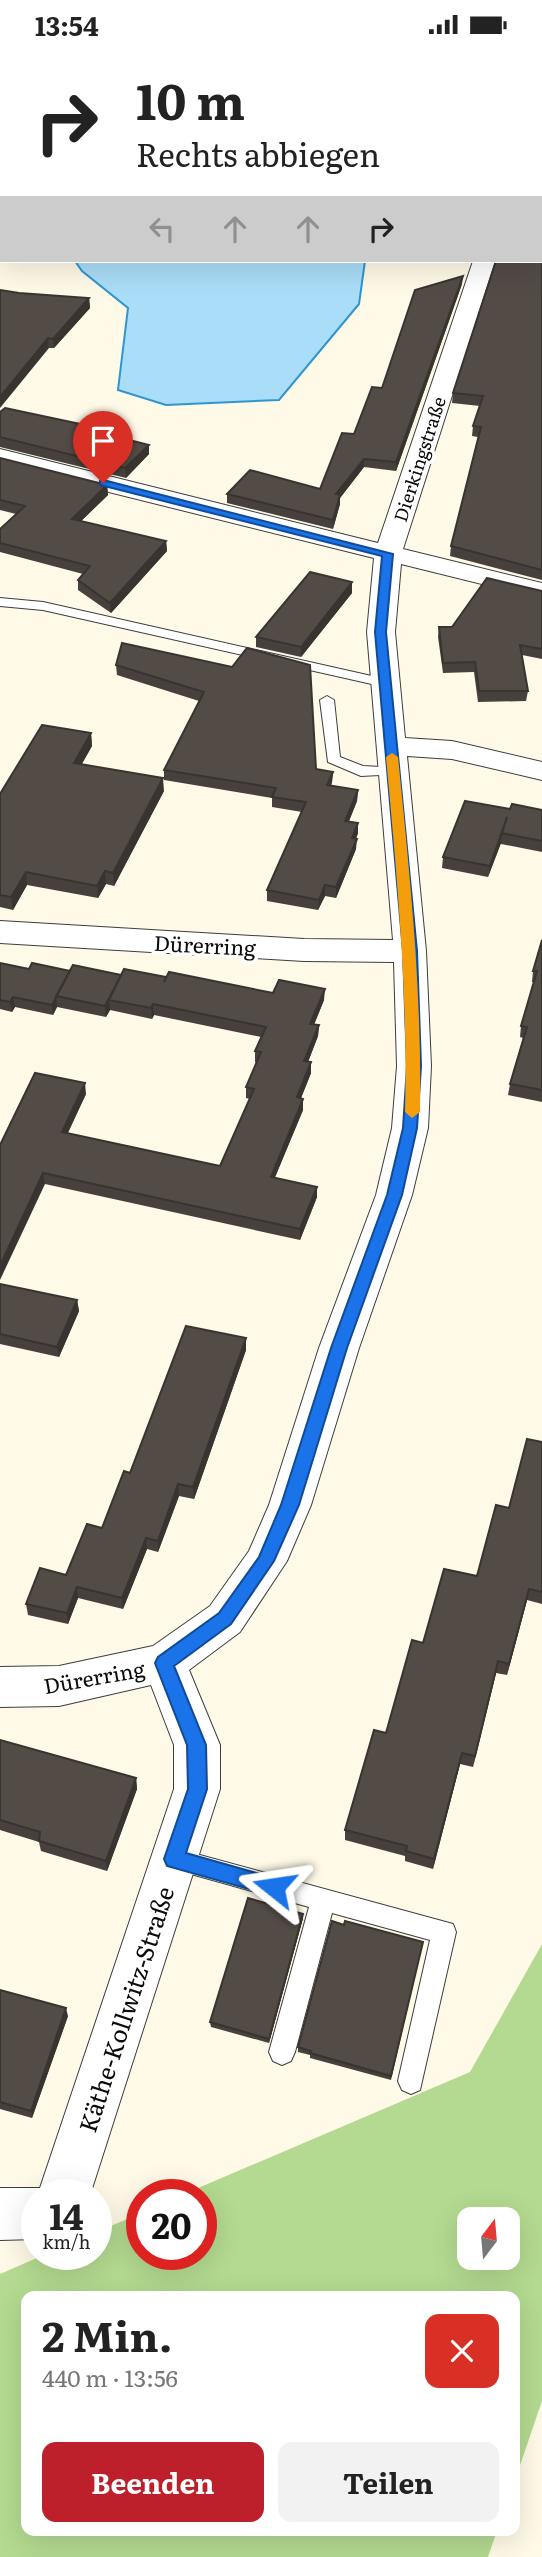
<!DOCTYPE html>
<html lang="de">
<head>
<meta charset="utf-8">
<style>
  :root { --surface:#fff; --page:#f2f2f2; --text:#222; --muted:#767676; --accent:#bd1f2b }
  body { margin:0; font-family:Literata,serif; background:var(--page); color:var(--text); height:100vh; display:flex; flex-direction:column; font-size:26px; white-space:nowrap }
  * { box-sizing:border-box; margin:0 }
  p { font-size:23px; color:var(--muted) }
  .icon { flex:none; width:38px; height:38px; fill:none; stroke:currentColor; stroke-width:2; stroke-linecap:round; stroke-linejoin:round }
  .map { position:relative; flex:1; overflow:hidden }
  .sheet { position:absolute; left:21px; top:2242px; width:499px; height:245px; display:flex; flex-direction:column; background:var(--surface); border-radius:14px; box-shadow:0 7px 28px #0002 }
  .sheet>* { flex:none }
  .guide { position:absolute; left:0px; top:0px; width:542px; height:214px; box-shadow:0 7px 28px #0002; background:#fff; color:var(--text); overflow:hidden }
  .needle { width:46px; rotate:16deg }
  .buttons { position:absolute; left:457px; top:2158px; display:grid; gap:14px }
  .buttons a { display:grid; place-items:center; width:63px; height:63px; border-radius:14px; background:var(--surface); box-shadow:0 7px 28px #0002; font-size:35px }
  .speed { position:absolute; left:21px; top:2130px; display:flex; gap:14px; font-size:35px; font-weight:700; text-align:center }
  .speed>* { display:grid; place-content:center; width:91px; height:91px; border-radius:50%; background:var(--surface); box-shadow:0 7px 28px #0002; line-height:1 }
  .speed small { font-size:18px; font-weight:400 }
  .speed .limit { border:10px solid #d22; background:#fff; color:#111 }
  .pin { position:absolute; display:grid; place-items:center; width:60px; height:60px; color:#fff; margin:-72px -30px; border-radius:50% 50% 50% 0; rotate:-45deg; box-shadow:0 0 7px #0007 }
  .pin .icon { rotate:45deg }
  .me { position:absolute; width:77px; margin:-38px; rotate:285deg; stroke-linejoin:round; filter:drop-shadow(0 0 5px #0008) }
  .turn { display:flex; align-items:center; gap:24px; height:147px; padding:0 21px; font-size:32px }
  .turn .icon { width:91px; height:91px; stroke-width:2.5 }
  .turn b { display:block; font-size:49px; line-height:60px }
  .lanes { display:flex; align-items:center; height:66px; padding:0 21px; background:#0003; justify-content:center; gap:35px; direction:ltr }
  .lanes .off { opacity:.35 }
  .round { display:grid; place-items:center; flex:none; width:74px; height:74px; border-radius:14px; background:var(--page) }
  .head { display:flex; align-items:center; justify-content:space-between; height:119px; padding:0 21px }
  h1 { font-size:42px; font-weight:700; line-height:52px }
  .primary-button { display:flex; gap:14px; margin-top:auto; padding:14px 21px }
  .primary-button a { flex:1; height:80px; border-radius:14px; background:var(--accent); color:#fff; font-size:28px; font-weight:700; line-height:80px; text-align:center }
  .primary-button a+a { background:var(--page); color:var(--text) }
  .status { display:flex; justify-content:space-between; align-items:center; height:49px; padding:0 35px; background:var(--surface); direction:ltr }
  .status svg { height:19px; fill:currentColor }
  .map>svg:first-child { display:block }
  .forest { fill:#b3da90; fill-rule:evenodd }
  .water { fill:#aaddf8; stroke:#2f95d1; stroke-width:2 }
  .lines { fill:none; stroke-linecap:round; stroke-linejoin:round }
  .service-casing { stroke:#3d3d3d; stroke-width:2 }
  .minor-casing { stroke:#3d3d3d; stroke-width:2 }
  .primary-casing { stroke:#1b1b1b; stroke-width:2 }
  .service { fill:#fff; fill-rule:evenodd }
  .minor { fill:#fff; fill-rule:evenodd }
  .primary { fill:#fdd159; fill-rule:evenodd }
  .rail-casing { stroke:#bd1f2b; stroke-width:4.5 }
  .rail { stroke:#fff; stroke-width:2.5; stroke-dasharray:9; stroke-linecap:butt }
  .wall { fill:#47403c }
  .shaded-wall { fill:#3a3431 }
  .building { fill:#534b46; stroke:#3a3431; stroke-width:2 }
  .route { fill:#1a73e8; stroke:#114b97; stroke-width:2 }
  .slow { fill:#f59e0b }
  .labels { text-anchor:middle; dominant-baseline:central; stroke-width:7; stroke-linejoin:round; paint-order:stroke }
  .far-street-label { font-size:18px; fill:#0a0a0a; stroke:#fff }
  .street-label { font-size:21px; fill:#0a0a0a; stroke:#fff }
  .near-street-label { font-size:24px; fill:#0a0a0a; stroke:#fff }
</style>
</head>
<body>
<div class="status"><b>13:54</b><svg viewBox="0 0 49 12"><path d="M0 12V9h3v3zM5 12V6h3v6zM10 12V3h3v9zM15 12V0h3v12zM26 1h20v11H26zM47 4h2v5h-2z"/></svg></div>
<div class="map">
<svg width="542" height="2508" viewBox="0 0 542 2508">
  <rect width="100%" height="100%" fill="#fffae7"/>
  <path class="forest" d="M542 1895V2352L515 2431 514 2247H26V2482H497L488 2508H0V2225L46 2205H96V2183L142 2164V2205H201V2146L184 2145 470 2023ZM469 2170H508V2208H469Z"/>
  <path class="water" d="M75 212H365L359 255 279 351 166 356 118 341 128 259 82 222Z"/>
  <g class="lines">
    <g class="service-casing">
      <path id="service" d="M0 549 43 553 385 630 392 634 385 638 43 561 0 557Z
        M327 647 334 651 340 708 363 717 399 719 402 722 399 725 361 727 328 713 320 651Z
        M174 1799 453 1875 456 1883 420 2041 411 2045 402 2041 398 2032 430 1891 332 1864 295 2003 291 2012 282 2016 273 2012 269 2003 309 1858 166 1818 162 1810 166 1802Z"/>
    </g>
    <g class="minor-casing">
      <path id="minor" d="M0 74H2L0 88Z
        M541 83H542V96H541Z
        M473 212H495L403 500 542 534V550L401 515 395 583 405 689 452 692 542 713V731L452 710 407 707 426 902 431 1017 428 1079 412 1146 359 1299 311 1456 287 1512 240 1583 189 1621 220 1696V1740L90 2146H37V2190L0 2191V2139H40L174 1740V1696L151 1636 59 1657 0 1658V1618L59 1617 153 1597 210 1557 249 1502 269 1456 319 1299 376 1146 392 1079 397 1017 394 913 304 912 0 894V872L304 890 393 891 367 583 374 509 0 416V400L378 494Z"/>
    </g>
    <g class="primary-casing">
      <path id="primary" d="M0 23H2V35H0Z"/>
    </g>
    <use href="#service" class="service"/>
    <use href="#minor" class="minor"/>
    <use href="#primary" class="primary"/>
    <g class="rail-casing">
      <path id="rail" d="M0 64 2 62"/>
    </g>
    <use href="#rail" class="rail"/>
  </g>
  <path class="wall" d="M394 0H542V58L541 57V2H396Z
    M2 87V157H0V89Z
    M542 179V531L450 507 451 497 478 388 472 387 473 377 480 357 452 354 453 344Z
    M462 235 396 422 364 418 340 449V455L333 480 227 454V445L320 440 382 339Z
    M19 244 89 249 90 259 54 299H49Z
    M0 363 81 379 149 396V405L126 429 0 398Z
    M0 409 107 436 108 446 81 472 166 492 167 502 111 564 78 541V531L83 525 0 503V480L16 465 0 461Z
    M352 533V544L301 608 256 598V588Z
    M542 542V610L522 606 528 642 526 652 478 653 474 623 443 624 438 588 439 578H452Z
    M116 616 232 618 316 720 333 723 332 733 331 737 358 741 357 752 349 772 358 774V784L356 790V800L336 849 325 847 318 861 267 852V841L302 763 272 758V749L164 731V721L199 652 117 626Z
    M91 684 92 697 82 715 164 742 114 837 106 835 98 849 27 836 13 861 0 858V745Z
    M510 760 542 761V803L501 795V794L488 828 442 819 443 808Z
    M542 891V1053L508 1046 510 1035 523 989 520 988 521 977 534 933H532L533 922Z
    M0 914 29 920 70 922 166 928 324 951 314 975 319 976 318 987 308 1013 311 1024 301 1049 303 1061 275 1128 317 1148 300 1191 45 1135 0 1096 86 1045 68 1084 220 1117 250 1050 246 1049V1038L257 1013H255V1002L261 988 154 966 152 970 110 961 106 968 57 958 53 966 15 958 12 963 0 960Z
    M0 1235 77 1251 79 1262 59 1308 0 1295Z
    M246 1289V1301L194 1450 179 1447 158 1503 147 1500 123 1560 78 1549 68 1575 28 1566 26 1555 66 1526 102 1479 130 1424Z
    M542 1393V1555L527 1551 507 1626 496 1624 473 1718 460 1715 433 1820 405 1812V1807L345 1791V1781L423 1594 477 1527 509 1459Z
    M0 1691 136 1729 137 1740 107 1822 41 1802 39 1793 0 1781Z
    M303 1869 269 1994 211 1978 210 1973Z
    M344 1876 423 1893 391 2031 310 2009V2006L298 2003V1998Z
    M0 1941 68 1967 32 2069 0 2060Z"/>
  <path class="shaded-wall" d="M402 0H413L412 2H401Z
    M463 227 462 235 396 422V413Z
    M89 249 90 259 54 299 53 290Z
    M48 289 49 299 0 359V348Z
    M149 396V405L126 429 125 419Z
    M364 410V418L340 449V455L333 480 336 445Z
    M107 436 108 446 73 480 72 470Z
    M166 492 167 502 111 564 110 554Z
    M352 533V544L301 608V598Z
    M91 684 92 697 75 726 74 714Z
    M333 723 332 733 327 747V736Z
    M163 729 164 742 114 837 113 824Z
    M358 741 357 752 345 782V772Z
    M507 768 502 784 501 794 488 828 490 817Z
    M358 774V784L352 800V789Z
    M357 790 356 800 336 849V838Z
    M105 822 106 835 98 849 97 837Z
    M26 823 27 836 13 861 11 848Z
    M325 836V847L318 861 319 851Z
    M121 926 109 951 110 961 106 968 105 957Z
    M325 940 324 951 310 986V975Z
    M13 948 15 958 12 963 10 953Z
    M56 948 57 958 53 966 52 956Z
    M153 955 154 966 152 970 151 959Z
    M319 976 318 987 304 1023V1012Z
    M311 1013V1024L297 1059V1048Z
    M85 1034 86 1045 63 1093 62 1083Z
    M303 1050V1061L271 1138V1128Z
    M43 1124 45 1135 0 1231V1217Z
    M317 1138V1148L300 1191V1180Z
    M77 1251 79 1262 59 1308 57 1298Z
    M246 1289V1301L194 1450 193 1438Z
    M178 1435 179 1447 158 1503V1492Z
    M146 1489 147 1500 123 1560 122 1549Z
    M77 1538 78 1549 68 1575 67 1564Z
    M529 1540 527 1551 507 1626 509 1615Z
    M498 1612 496 1624 473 1718 475 1707Z
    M462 1704 460 1715 433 1820 434 1810Z
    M136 1729 137 1740 107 1822 106 1812Z
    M303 1865V1869L269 1994V1990Z
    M66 1959 68 1967 32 2069 31 2062Z"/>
  <path class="building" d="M69 0H207L209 2H81Z
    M220 0H310L311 2H220Z
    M414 0H542V49L541 48V2H415Z
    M2 87V148L0 147V89Z
    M541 179H542V521L451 497 481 378 473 377 483 347 453 344 496 212H541Z
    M463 227 396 413 364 410 336 445 340 446 333 471 227 445 250 421 320 440 342 384 354 385 372 338 382 339 415 241Z
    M0 241 19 244 89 249 53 290 48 289 0 348Z
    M5 359 80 375 78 378 149 396 125 419 0 388V363Z
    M0 409 107 436 72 470 166 492 110 554 78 531 90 517 0 494V480L25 457 0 451Z
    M310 523 352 533 301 598 256 588Z
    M487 529 542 542V600L520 596 528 642H479L475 613 443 614 439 578H452Z
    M122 594 232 618 247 599 310 616 316 720 333 723 327 736 358 741 345 772 358 774 352 789 357 790 336 838 325 836 319 851 267 841 306 753 272 748 276 739 164 721 204 643 116 616Z
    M42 676 91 684 74 714 163 729 113 824 105 822 97 837 26 823 11 848 0 846V745Z
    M465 752 510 760 512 755 542 761V792L502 784 507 768 490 817 443 808Z
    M542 891V1041L510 1035 527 978 521 977 537 922H533Z
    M0 914 29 920 32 914 70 922 52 956 13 948 10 953 0 951Z
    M73 916 121 926 105 957 56 947Z
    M124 920 166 928 164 933 169 923 273 944 279 931 325 940 310 975 319 976 304 1012 311 1013 297 1048 303 1050 271 1128 317 1138 300 1180 43 1124 0 1217V1096L35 1024 85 1034 62 1083 220 1117 254 1040 246 1038 261 1003 255 1002 266 978 153 955 151 959 109 951Z
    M0 1235 77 1251 57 1298 0 1285Z
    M186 1277 246 1289 193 1438 178 1435 158 1492 146 1489 122 1549 77 1538 67 1564 26 1555 40 1519 66 1526 87 1475 102 1479 124 1422 130 1424Z
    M527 1390 542 1393V1543L529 1540 509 1615 498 1612 475 1707 462 1704 434 1810 406 1802 407 1797 345 1781 374 1681 386 1684 412 1591 423 1594 444 1520 477 1527 496 1456 509 1459Z
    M0 1691 136 1729 106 1812 39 1792 40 1783 0 1771Z
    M248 1849 303 1865 269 1990 210 1973Z
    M332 1872 344 1876 345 1872 423 1893 391 2027 310 2004 311 2002 298 1998Z
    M0 1941 66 1959 31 2062 0 2053Z"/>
  <path class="route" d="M103 431 393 505 386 583 417 902 421 1017 417 1079 402 1146 347 1299 299 1456 274 1512 231 1575 174 1617 206 1696 207 1740 186 1804 281 1831 284 1838 281 1844 274 1847 167 1817 164 1810 188 1740 187 1696 155 1614 158 1608 219 1564 259 1508 281 1456 331 1299 387 1146 403 1079 407 1017 403 902 375 583 382 507 100 436V432Z"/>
  <path class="slow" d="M392 704 398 708C410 827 422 944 420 1063L412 1069 405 1063C408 944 397 827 386 708Z"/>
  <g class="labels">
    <g class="far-street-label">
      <text transform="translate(419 410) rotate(-72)">Dierkingstraße</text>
    </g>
    <g class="street-label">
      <text transform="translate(205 895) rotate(3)">Dürerring</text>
      <text transform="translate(94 1627) rotate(-10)">Dürerring</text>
    </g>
    <g class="near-street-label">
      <text transform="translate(125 1960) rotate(-72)">Käthe-Kollwitz-Straße</text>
    </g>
  </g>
</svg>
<div class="buttons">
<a><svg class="needle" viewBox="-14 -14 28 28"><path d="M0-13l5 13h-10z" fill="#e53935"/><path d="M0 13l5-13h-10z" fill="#767676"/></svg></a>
</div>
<div class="speed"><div>14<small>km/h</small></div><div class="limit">20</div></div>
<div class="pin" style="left:103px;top:434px;background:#d93025"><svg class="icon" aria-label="arrive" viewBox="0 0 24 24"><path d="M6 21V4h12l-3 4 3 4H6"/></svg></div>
<svg class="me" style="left:274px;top:1838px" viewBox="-20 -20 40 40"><path d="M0-17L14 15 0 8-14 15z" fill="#1a73e8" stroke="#fff" stroke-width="4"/></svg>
<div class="guide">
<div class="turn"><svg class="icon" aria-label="right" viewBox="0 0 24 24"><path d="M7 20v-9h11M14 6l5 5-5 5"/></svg><div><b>10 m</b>Rechts abbiegen</div></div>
<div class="lanes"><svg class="icon off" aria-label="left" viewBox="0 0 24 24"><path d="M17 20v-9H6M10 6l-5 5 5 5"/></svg><svg class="icon off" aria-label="ahead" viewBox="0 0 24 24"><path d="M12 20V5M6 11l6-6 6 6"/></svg><svg class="icon off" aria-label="ahead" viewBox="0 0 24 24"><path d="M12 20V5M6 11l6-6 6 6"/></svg><svg class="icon" aria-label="right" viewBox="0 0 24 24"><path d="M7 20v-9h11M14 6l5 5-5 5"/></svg></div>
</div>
<section class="sheet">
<div class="head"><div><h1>2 Min.</h1><p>440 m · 13:56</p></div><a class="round" style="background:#d93025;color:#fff"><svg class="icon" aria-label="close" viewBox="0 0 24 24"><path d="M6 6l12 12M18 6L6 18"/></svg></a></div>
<div class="primary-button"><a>Beenden</a><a>Teilen</a></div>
</section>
</div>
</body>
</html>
